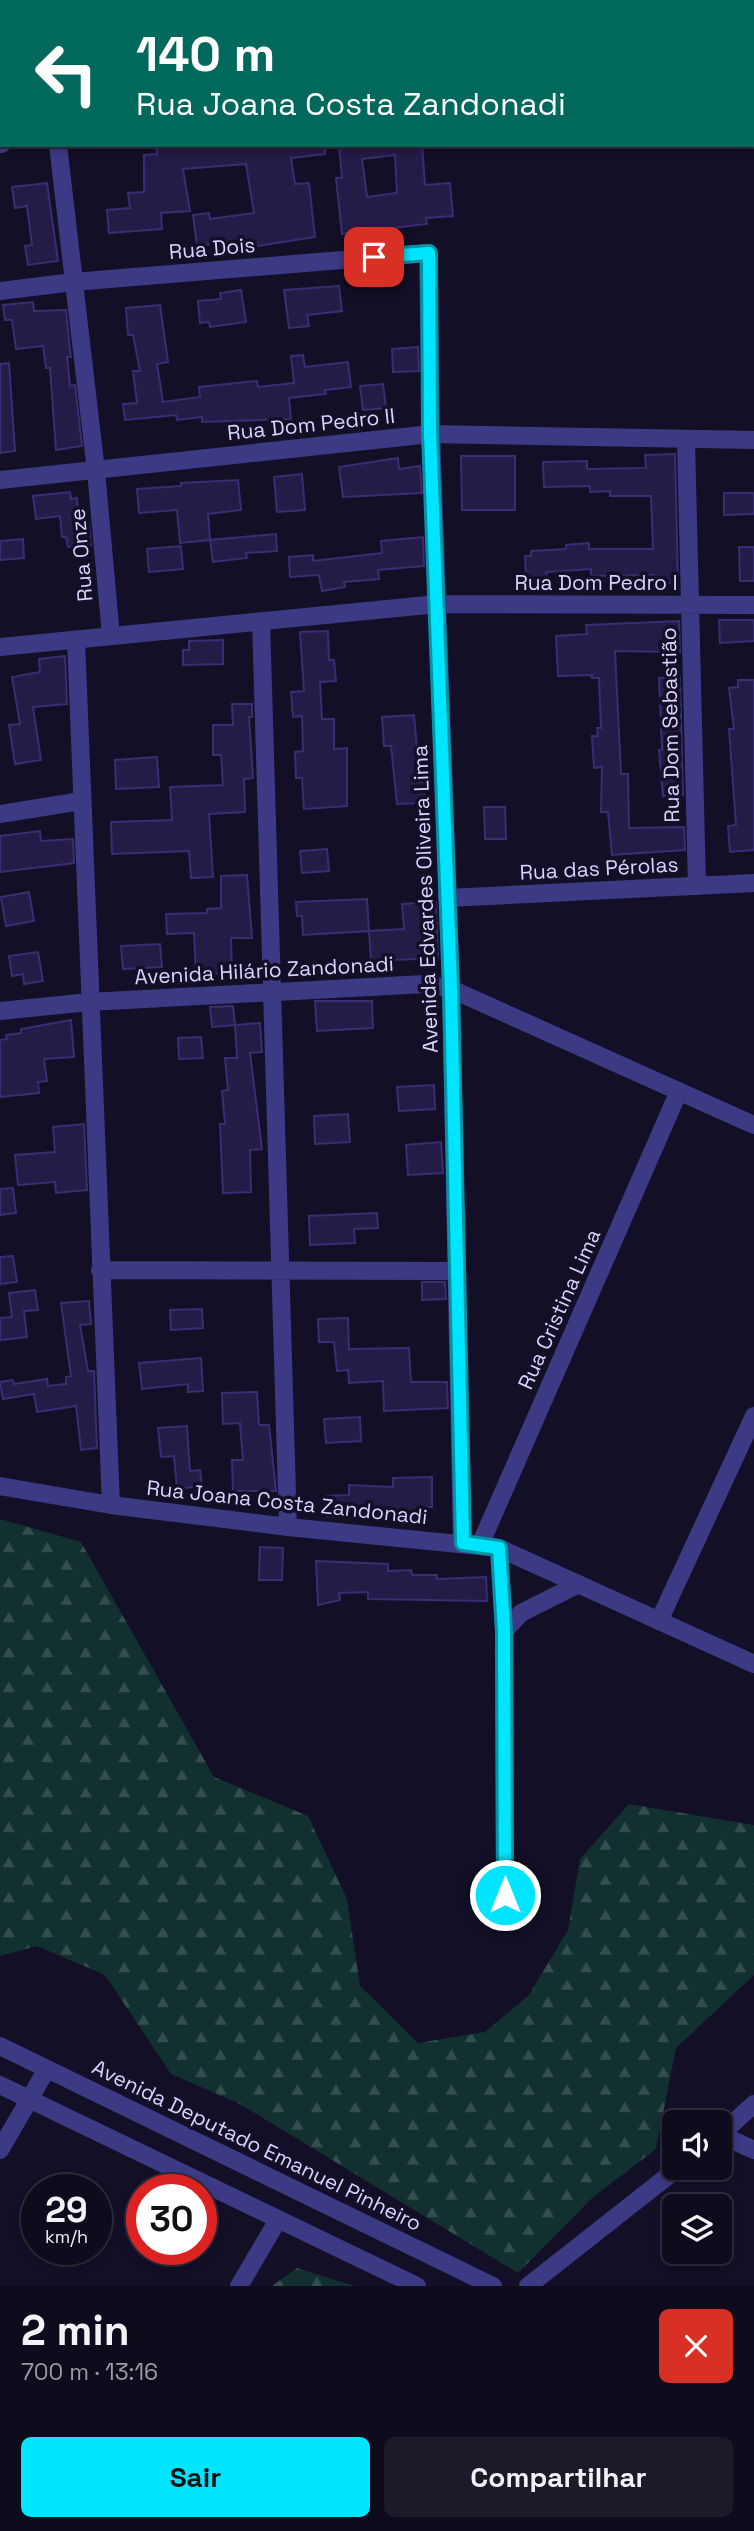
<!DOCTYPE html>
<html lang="pt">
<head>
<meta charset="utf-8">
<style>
  :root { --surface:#0e0b1c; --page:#1c1929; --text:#f1f3f6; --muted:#9b9ba3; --line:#2e2b3b; --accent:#00e5ff }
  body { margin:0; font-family:"Space Grotesk",sans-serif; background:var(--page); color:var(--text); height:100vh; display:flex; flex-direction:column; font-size:26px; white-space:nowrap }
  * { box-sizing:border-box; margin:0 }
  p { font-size:23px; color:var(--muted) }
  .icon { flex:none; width:38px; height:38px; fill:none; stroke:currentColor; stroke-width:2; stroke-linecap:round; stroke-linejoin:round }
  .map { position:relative; height:2286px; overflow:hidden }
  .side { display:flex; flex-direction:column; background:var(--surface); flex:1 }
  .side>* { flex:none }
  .hud { position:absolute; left:0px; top:0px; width:754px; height:147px; box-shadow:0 4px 10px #0003,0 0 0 2px var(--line); background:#00695c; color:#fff; overflow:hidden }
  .tools { position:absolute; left:662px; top:2110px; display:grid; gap:14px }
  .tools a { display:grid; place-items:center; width:70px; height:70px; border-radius:10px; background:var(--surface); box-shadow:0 4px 10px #0003,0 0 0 2px var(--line); font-size:35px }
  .speed { position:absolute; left:21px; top:2174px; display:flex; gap:14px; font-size:35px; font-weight:700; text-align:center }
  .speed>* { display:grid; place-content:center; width:91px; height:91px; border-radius:50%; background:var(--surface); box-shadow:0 4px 10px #0003,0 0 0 2px var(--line); line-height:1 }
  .speed small { font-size:18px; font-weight:400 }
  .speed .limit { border:10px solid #d22; background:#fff; color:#111 }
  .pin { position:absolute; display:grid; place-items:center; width:60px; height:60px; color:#fff; margin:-30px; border-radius:14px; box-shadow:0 4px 10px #0006 }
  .me { position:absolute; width:77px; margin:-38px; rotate:0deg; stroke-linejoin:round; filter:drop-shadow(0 0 5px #0008) }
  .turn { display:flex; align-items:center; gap:24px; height:147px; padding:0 21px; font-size:32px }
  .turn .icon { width:91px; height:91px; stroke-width:2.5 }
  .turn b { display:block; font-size:49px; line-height:60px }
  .round { display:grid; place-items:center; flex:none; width:74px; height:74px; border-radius:10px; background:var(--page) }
  .summary { display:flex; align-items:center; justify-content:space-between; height:119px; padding:0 21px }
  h1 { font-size:42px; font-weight:700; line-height:52px }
  .button { display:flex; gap:14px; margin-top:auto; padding:14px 21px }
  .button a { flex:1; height:80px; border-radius:10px; background:var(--accent); color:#111; font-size:28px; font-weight:700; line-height:80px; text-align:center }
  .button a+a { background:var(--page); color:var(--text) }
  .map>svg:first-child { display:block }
  .forest { fill:url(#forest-firs) }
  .building { fill:#241b47; stroke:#3b2d73; stroke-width:2; fill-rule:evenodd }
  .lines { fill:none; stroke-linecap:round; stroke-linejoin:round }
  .minor { stroke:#3d3a85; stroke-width:18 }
  .tertiary { stroke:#3d3a85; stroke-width:18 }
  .route-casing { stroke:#0095a6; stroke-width:18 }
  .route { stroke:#00e5ff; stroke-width:12 }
  .labels { text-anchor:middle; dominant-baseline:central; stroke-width:7; stroke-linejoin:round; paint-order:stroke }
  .street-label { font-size:21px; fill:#d9d4ff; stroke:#130f26 }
</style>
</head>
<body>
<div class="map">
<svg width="754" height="2286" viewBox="0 0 754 2286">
  <defs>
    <pattern id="forest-firs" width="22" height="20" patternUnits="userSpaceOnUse" patternTransform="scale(1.75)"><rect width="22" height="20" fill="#12302f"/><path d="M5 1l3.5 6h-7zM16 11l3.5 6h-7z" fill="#344d4e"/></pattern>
  </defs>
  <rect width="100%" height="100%" fill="#130f26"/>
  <path class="forest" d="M0 1519 81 1542 214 1777 308 1816 347 1899 360 1986 418 2043 485 2032 529 1995 568 1930 580 1859 629 1804 754 1825V1975L676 2048 656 2149 592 2198 518 2273 240 2104 171 2074 105 1975 37 1946 0 1956Z
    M297 2268 354 2286H272Z"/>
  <path class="building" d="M156 145H325V154L291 158 295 184 309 183 315 237 257 246V243L228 247 227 242 197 246 193 215 209 213 210 219 254 213 246 164 183 169 190 211 161 213 162 229 109 233 107 210 130 208 128 193 144 192V155L157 154Z
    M339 145H422L425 185 450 183 453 216 426 218 427 224 342 234 336 178H342ZM395 155 397 193 367 197 362 159Z
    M47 183 58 261 28 265 25 246 32 245 27 206 15 208 12 187Z
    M339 286 342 311 307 315 309 326 289 328 284 290Z
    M241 290 246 322 210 327 209 322 200 323 198 301 221 299 220 293Z
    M33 302 34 311 66 310 70 350 71 357H67L70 386 75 385 82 446 56 450 50 368H46L43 346 16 349 12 320H5L3 305Z
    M160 305 168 362 157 364 163 402 200 397 199 387 257 381 258 387 294 383 291 356 303 355 305 367 348 362 351 387 325 390 326 394 289 398 291 419 202 422V417L177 420 176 415 125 420 123 404 137 403 133 371H140L133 335H128L126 308Z
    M418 347 419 371 393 372 392 349Z
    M9 363 15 451 0 453V364Z
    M383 384 386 408 363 410 360 386Z
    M675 454 678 583H654V575L591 576V569L546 572 547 577 526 578 525 556H531V551L566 549V545L589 543V549H653L651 496H610V491L590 492V486L544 487 543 462 587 461V469L646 468 645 455Z
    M461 456H515V510H462Z
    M398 458 399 469 420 466 422 493 343 497 339 467Z
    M302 474 305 510 277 512 274 477Z
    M238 480 241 510 208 514 210 540 180 543 177 510 139 513 137 489 181 486V483Z
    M70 492 71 499 77 498 79 524 89 523 91 545 68 547 66 537H62L60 516 36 519 33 496Z
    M724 493H754V514L724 515Z
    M276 534 277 551 246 553 247 558 213 562 210 540Z
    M423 537 424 566 378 570 379 579 344 582 345 587 322 591 319 575 290 577 289 557 313 555V561L382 553 381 541Z
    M23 539 24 558 0 560V541Z
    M181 546 183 569 149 572 147 549Z
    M739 547H754V581H740Z
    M719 620H754V641L720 643Z
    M679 621 680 652 615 651 621 774H628L629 828 684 827 685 850 612 855 608 812H601L602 767 594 768 592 736H598L597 728H601L599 678H592V675L558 676 556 636 587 634 586 625Z
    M328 631 329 660H334L336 681 320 682 322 719H334V749L347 748V806L304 809 302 778H296L295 752 303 751 302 716 293 717 291 692 304 691 300 632Z
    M223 640V664L183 665V650H189V641Z
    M65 656 67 704 33 707 41 760 15 764 9 725 20 724 12 677 40 672 39 659Z
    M680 677 683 795 663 796 659 750H662L659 678Z
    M738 680H754V850L730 852 728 826 736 825 729 729H734L729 688 738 687Z
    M232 704H252V717H249L253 778 244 779 245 812 209 814 213 877 191 878 189 851 112 854 111 822 172 820 170 787 223 785 221 755H213V725H233Z
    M414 715 420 782 424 781 425 803 397 804 391 746H384L382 717Z
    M157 757 159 787 116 789 115 760Z
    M484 807H505L506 839H485Z
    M40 831 41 841 73 839 74 863 0 872V836Z
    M327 849 329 871 302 873 300 851Z
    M247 875 252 938H231L232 973 196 974 194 933 167 934 166 914 207 913V909L221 908V876Z
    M29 892 34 921 6 926 1 897Z
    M367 899 369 931 303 935 302 916H297L296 902Z
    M436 902 438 958 371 961 369 931 404 929 402 904Z
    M160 944 162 967 123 969 121 946Z
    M38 952 43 981 24 984 23 974 12 976 9 956Z
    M315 1001H372L373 1028 317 1031Z
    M233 1006 235 1025 212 1027 210 1007Z
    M71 1020 74 1057 44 1059 47 1081 38 1082 39 1093 0 1097V1040L7 1039 6 1035 21 1033V1029Z
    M260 1023 262 1052 250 1053 262 1149 250 1150 251 1192 223 1193 220 1124H225L222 1091 228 1090 225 1058H237L235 1025Z
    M201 1037 203 1058 179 1059 178 1038Z
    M434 1085 435 1109 399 1111 397 1087Z
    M348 1114 350 1142 315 1144 314 1116Z
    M84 1124 87 1190 56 1193 55 1182 18 1185 15 1155 55 1152 53 1127Z
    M441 1142 443 1173 408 1175 406 1145Z
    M13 1188 16 1213 0 1215V1189Z
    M377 1213 378 1228 354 1229 355 1243 310 1245 309 1216Z
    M13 1256 17 1282 0 1284V1257Z
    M422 1282H445L446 1299 422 1300Z
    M35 1290 38 1310 24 1311 27 1337 0 1340V1318L12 1317 9 1293Z
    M89 1301 91 1324 80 1325 88 1371H94L97 1448 81 1450 76 1406 37 1412 34 1394 3 1399 0 1382 13 1380 14 1384 47 1379 48 1386 66 1384V1377L71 1376 61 1303Z
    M202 1309 203 1328 171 1330 170 1310Z
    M348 1318 349 1349 409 1348 411 1382H447L448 1408 384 1411 383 1381 349 1383 348 1370 337 1371 334 1342H319L318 1319Z
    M201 1358 203 1391 188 1392V1384L142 1389 139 1363Z
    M257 1392 259 1425H269L276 1491H233L232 1460H243L240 1423 223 1424 222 1393Z
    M360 1417 361 1441 326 1443 324 1419Z
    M187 1426 190 1471 200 1470 202 1486 177 1489 174 1456 161 1457 158 1428Z
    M432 1477V1507H422V1519H385V1516L327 1517 326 1496 349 1495V1485L393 1487V1478Z
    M260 1547 283 1548 282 1580H259Z
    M316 1561 388 1564V1571L411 1570 412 1575H437V1579L486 1577 487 1601 368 1599V1592L339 1593 340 1600 318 1605Z"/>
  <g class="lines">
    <path class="minor" d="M39 0V2
      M415 0V2
      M0 144H2
      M58 145 96 471 111 636
      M0 291 73 282 428 253 431 434 451 989 462 1543
      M686 441 697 886
      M0 480 431 434 754 440
      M261 621 288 1527
      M76 640 111 1505
      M0 647 438 604 754 605
      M0 814 81 801
      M447 898 754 883
      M0 1011 89 1002 425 984 451 989 754 1125
      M100 1270 457 1271
      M0 1486 111 1505 288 1527 499 1548 754 1664
      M480 1545 679 1091
      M499 1548 504 1631 505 1895
      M659 1621 754 1416
      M504 1631 521 1613 579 1584
      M721 2135 754 2150
      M719 2136 754 2104
      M0 2150 47 2069
      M239 2286 278 2220
      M528 2286 678 2168"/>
    <path class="tertiary" d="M0 2046 493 2286
      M0 2085 417 2286"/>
  </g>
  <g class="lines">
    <g class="route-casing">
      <path id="route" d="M374 257 429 253 430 434 451 989 463 1543 499 1548 504 1631 505 1895"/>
    </g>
    <use href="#route" class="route"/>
  </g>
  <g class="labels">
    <g class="street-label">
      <text transform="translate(212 248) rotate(-5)">Rua Dois</text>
      <text transform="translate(311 424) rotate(-6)">Rua Dom Pedro II</text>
      <text transform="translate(81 555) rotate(-95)">Rua Onze</text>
      <text x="596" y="582">Rua Dom Pedro I</text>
      <text transform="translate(670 725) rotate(-91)">Rua Dom Sebastião</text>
      <text transform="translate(599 868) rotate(-3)">Rua das Pérolas</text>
      <text transform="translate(425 899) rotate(-92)">Avenida Edvardes Oliveira Lima</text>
      <text transform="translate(264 970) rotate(-3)">Avenida Hilário Zandonadi</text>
      <text transform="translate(559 1309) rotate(-66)">Rua Cristina Lima</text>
      <text transform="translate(287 1502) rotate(6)">Rua Joana Costa Zandonadi</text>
      <text transform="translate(257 2145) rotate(26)">Avenida Deputado Emanuel Pinheiro</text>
    </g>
  </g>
</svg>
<div class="tools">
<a><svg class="icon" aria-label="sound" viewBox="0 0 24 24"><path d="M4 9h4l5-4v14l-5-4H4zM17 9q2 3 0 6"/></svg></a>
<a><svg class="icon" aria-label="layers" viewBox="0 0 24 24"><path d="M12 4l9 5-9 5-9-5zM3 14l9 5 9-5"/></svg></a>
</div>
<div class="speed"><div>29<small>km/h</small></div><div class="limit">30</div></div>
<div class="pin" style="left:374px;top:257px;background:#d93025"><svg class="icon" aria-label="arrive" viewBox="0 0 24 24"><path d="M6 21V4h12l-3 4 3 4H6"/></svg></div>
<svg class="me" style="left:505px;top:1895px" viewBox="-20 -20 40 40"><circle r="17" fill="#00e5ff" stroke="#fff" stroke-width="3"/><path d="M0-11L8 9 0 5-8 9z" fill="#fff"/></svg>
<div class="hud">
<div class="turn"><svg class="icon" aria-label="left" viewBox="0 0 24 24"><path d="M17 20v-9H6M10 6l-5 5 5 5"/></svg><div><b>140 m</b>Rua Joana Costa Zandonadi</div></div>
</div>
</div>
<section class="side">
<div class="summary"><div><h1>2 min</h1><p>700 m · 13:16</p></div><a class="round" style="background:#d93025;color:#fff"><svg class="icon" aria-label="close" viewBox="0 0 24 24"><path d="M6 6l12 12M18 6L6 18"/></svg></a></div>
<div class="button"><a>Sair</a><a>Compartilhar</a></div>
</section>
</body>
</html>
